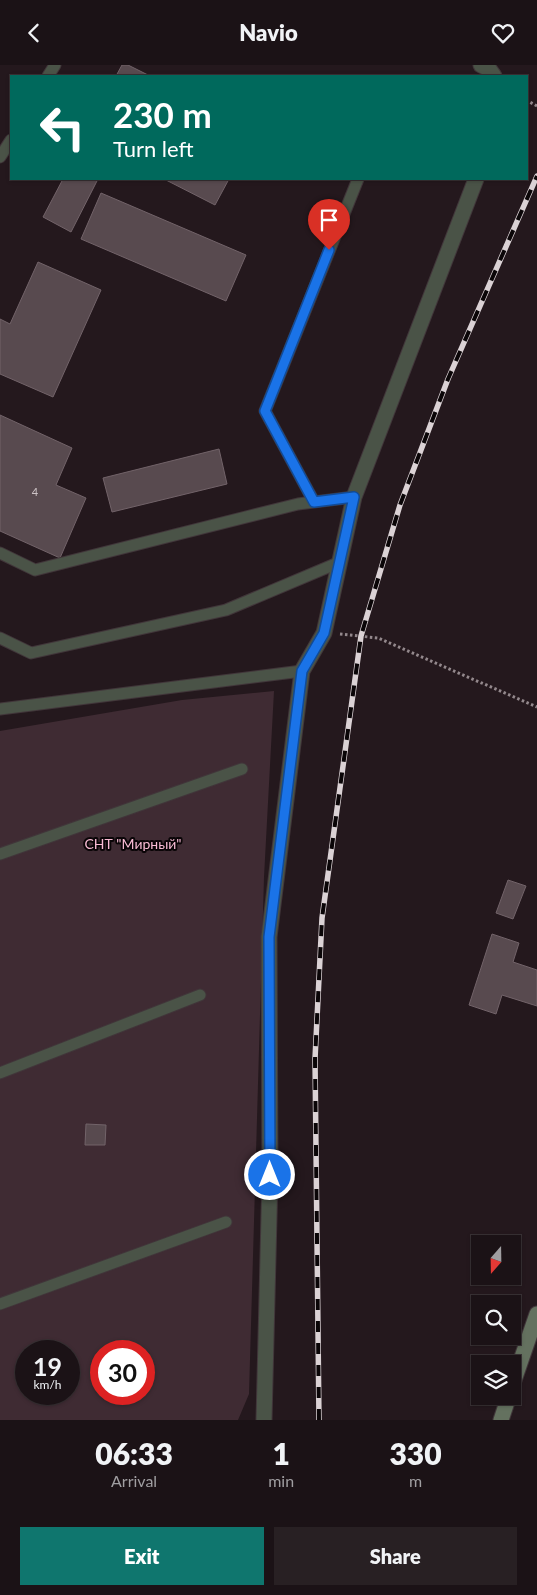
<!DOCTYPE html>
<html lang="en">
<head>
<meta charset="utf-8">
<style>
  :root { --surface:#1b1216; --page:#282023; --text:#f1f3f6; --muted:#a09ea1; --line:#393235; --accent:#0f766e }
  body { margin:0; font-family:Lato,sans-serif; background:var(--page); color:var(--text); height:100vh; display:flex; flex-direction:column; font-size:19px; white-space:nowrap }
  * { box-sizing:border-box; margin:0 }
  p { font-size:16px; color:var(--muted) }
  .icon { flex:none; width:28px; height:28px; fill:none; stroke:currentColor; stroke-width:2; stroke-linecap:round; stroke-linejoin:round }
  .map { position:relative; height:1355px; overflow:hidden }
  .panel { display:flex; flex-direction:column; background:var(--surface); flex:1 }
  .panel>* { flex:none }
  .hud { position:absolute; left:10px; top:10px; width:518px; height:105px; border-radius:0px; box-shadow:0 1px 4px #0004,0 0 0 1px var(--line); background:#00695c; color:#fff; overflow:hidden }
  .needle { width:32px; rotate:200deg }
  .buttons { position:absolute; left:471px; top:1170px; display:grid; gap:10px }
  .buttons a { display:grid; place-items:center; width:50px; height:50px; border-radius:0px; background:var(--surface); box-shadow:0 1px 4px #0004,0 0 0 1px var(--line); font-size:25px }
  .speed { position:absolute; left:15px; top:1275px; display:flex; gap:10px; font-size:25px; font-weight:700; text-align:center }
  .speed>* { display:grid; place-content:center; width:65px; height:65px; border-radius:50%; background:var(--surface); box-shadow:0 1px 4px #0004,0 0 0 1px var(--line); line-height:1 }
  .speed small { font-size:12px; font-weight:400 }
  .speed .limit { border:8px solid #d22; background:#fff; color:#111 }
  .pin { position:absolute; display:grid; place-items:center; width:42px; height:42px; color:#fff; margin:-51px -21px; border-radius:50% 50% 50% 0; rotate:-45deg; box-shadow:0 0 5px #0007 }
  .pin .icon { rotate:45deg }
  .me { position:absolute; width:55px; margin:-28px; rotate:0deg; stroke-linejoin:round; filter:drop-shadow(0 0 4px #0008) }
  .turn { display:flex; align-items:center; gap:18px; height:105px; padding:0 20px; font-size:22px }
  .turn .icon { width:65px; height:65px; stroke-width:2.5 }
  .turn b { display:block; font-size:35px; line-height:42px }
  .eta { display:flex; justify-content:space-evenly; align-items:center; height:85px; text-align:center }
  .eta b { font-size:30px; font-weight:800; line-height:35px }
  .action { display:flex; gap:10px; margin-top:auto; padding:10px 20px }
  .action a { flex:1; height:58px; border-radius:0px; background:var(--accent); color:#fff; font-size:20px; font-weight:800; line-height:58px; text-align:center }
  .action a+a { background:var(--page); color:var(--text) }
  header { display:flex; justify-content:space-between; align-items:center; height:65px; padding:0 20px; background:var(--surface); font-size:22px; font-weight:800 }
  .map>svg:first-child { display:block }
  .green { fill:#3f2b33; fill-rule:evenodd }
  .building { fill:#584a4f; stroke:#726369 }
  .lines { fill:none; stroke-linecap:round; stroke-linejoin:round }
  .lane-casing { stroke:#41363a; stroke-width:13 }
  .street-casing { stroke:#41363a; stroke-width:17 }
  .secondary-casing { stroke:#41363a; stroke-width:17 }
  .path { stroke:#93888c; stroke-width:3; stroke-dasharray:2.5 2.5; stroke-linecap:butt }
  .lane { stroke:#4a5347; stroke-width:11 }
  .street { stroke:#4a5347; stroke-width:15 }
  .secondary { stroke:#64715f; stroke-width:15 }
  .rail-casing { stroke:#dbd2d5; stroke-width:5.5 }
  .rail { stroke:#0a0507; stroke-width:4; stroke-dasharray:11; stroke-linecap:butt }
  .route-casing { stroke:#114b97; stroke-width:12 }
  .route { stroke:#1a73e8; stroke-width:9 }
  .labels { text-anchor:middle; dominant-baseline:central; stroke-width:4; stroke-linejoin:round; paint-order:stroke }
  .number-label { font-size:11px; fill:#cdc3c6 }
  .park-label { font-size:14px; fill:#f9bbd4; stroke:#0a0507 }
</style>
</head>
<body>
<header><svg class="icon" aria-label="back" viewBox="0 0 24 24"><path d="M15 5l-7 7 7 7"/></svg>Navio<svg class="icon" aria-label="heart" viewBox="0 0 24 24"><path d="M12 20l-8-8c-3-5 5-10 8-4 3-6 11-1 8 4z"/></svg></header>
<div class="map">
<svg width="537" height="1355" viewBox="0 0 537 1355">
  <rect width="100%" height="100%" fill="#24181d"/>
  <path class="green" d="M274 626 264 812 249 1329 238 1355H0V666L182 635ZM26 1286H69V1329H26ZM101 1286H144V1329H101Z"/>
  <path class="building" d="M122 0H128L150 11H116Z
    M63 114H98L71 167 43 152Z
    M164 114H229L215 140Z
    M101 128 246 190 226 236 81 174Z
    M38 197 101 225 53 332 0 309V254L10 259Z
    M0 350 72 383 56 420 86 433 60 493 0 466Z
    M219 384 227 419 112 447 103 413Z
    M508 815 526 821 513 854 496 848Z
    M492 869 519 878 513 897 537 905V941L502 930 496 949 469 940Z
    M86 1059 106 1060 105 1080H85Z"/>
  <g class="lines">
    <g class="lane-casing">
      <path id="lane" d="M48 11 55 0
        M0 92 11 75
        M314 437 265 346 358 114
        M0 488 35 505 298 439 354 432
        M0 573 31 588 226 545 340 497
        M0 644 302 606
        M0 789 242 704
        M0 1008 200 930
        M0 1239 226 1157"/>
    </g>
    <g class="street-casing">
      <path id="street" d="M481 0 489 4 494 11
        M264 1355 270 1110 269 872 302 606 324 568 354 432 476 114"/>
    </g>
    <g class="secondary-casing">
      <path id="secondary" d="M512 1321 537 1249
        M501 1355 509 1331"/>
    </g>
    <path class="path" d="M526 35 537 41
      M340 569 378 573 537 642"/>
    <use href="#lane" class="lane"/>
    <use href="#street" class="street"/>
    <use href="#secondary" class="secondary"/>
    <g class="rail-casing">
      <path id="rail" d="M319 1355 315 994 322 853 361 571 400 440 448 314 537 111"/>
    </g>
    <use href="#rail" class="rail"/>
  </g>
  <g class="lines">
    <g class="route-casing">
      <path id="route" d="M270 1110 269 872 302 606 324 568 354 432 314 437 265 346 329 185"/>
    </g>
    <use href="#route" class="route"/>
  </g>
  <g class="labels">
    <g class="number-label">
      <text x="35" y="426">4</text>
    </g>
    <g class="park-label">
      <text x="133" y="778">СНТ "Мирный"</text>
    </g>
  </g>
</svg>
<div class="buttons">
<a><svg class="needle" viewBox="-14 -14 28 28"><path d="M0-13l5 13h-10z" fill="#e53935"/><path d="M0 13l5-13h-10z" fill="#a09ea1"/></svg></a>
<a><svg class="icon" aria-label="search" viewBox="0 0 24 24"><circle cx="10" cy="10" r="6"/><path d="M15 15l6 6"/></svg></a>
<a><svg class="icon" aria-label="layers" viewBox="0 0 24 24"><path d="M12 4l9 5-9 5-9-5zM3 14l9 5 9-5"/></svg></a>
</div>
<div class="speed"><div>19<small>km/h</small></div><div class="limit">30</div></div>
<div class="pin" style="left:329px;top:185px;background:#d93025"><svg class="icon" aria-label="arrive" viewBox="0 0 24 24"><path d="M6 21V4h12l-3 4 3 4H6"/></svg></div>
<svg class="me" style="left:270px;top:1110px" viewBox="-20 -20 40 40"><circle r="17" fill="#1a73e8" stroke="#fff" stroke-width="3"/><path d="M0-11L8 9 0 5-8 9z" fill="#fff"/></svg>
<div class="hud">
<div class="turn"><svg class="icon" aria-label="left" viewBox="0 0 24 24"><path d="M17 20v-9H6M10 6l-5 5 5 5"/></svg><div><b>230 m</b>Turn left</div></div>
</div>
</div>
<section class="panel">
<div class="eta">
<div><b>06:33</b><p>Arrival</p></div>
<div><b>1</b><p>min</p></div>
<div><b>330</b><p>m</p></div>
</div>
<div class="action"><a>Exit</a><a>Share</a></div>
</section>
</body>
</html>
